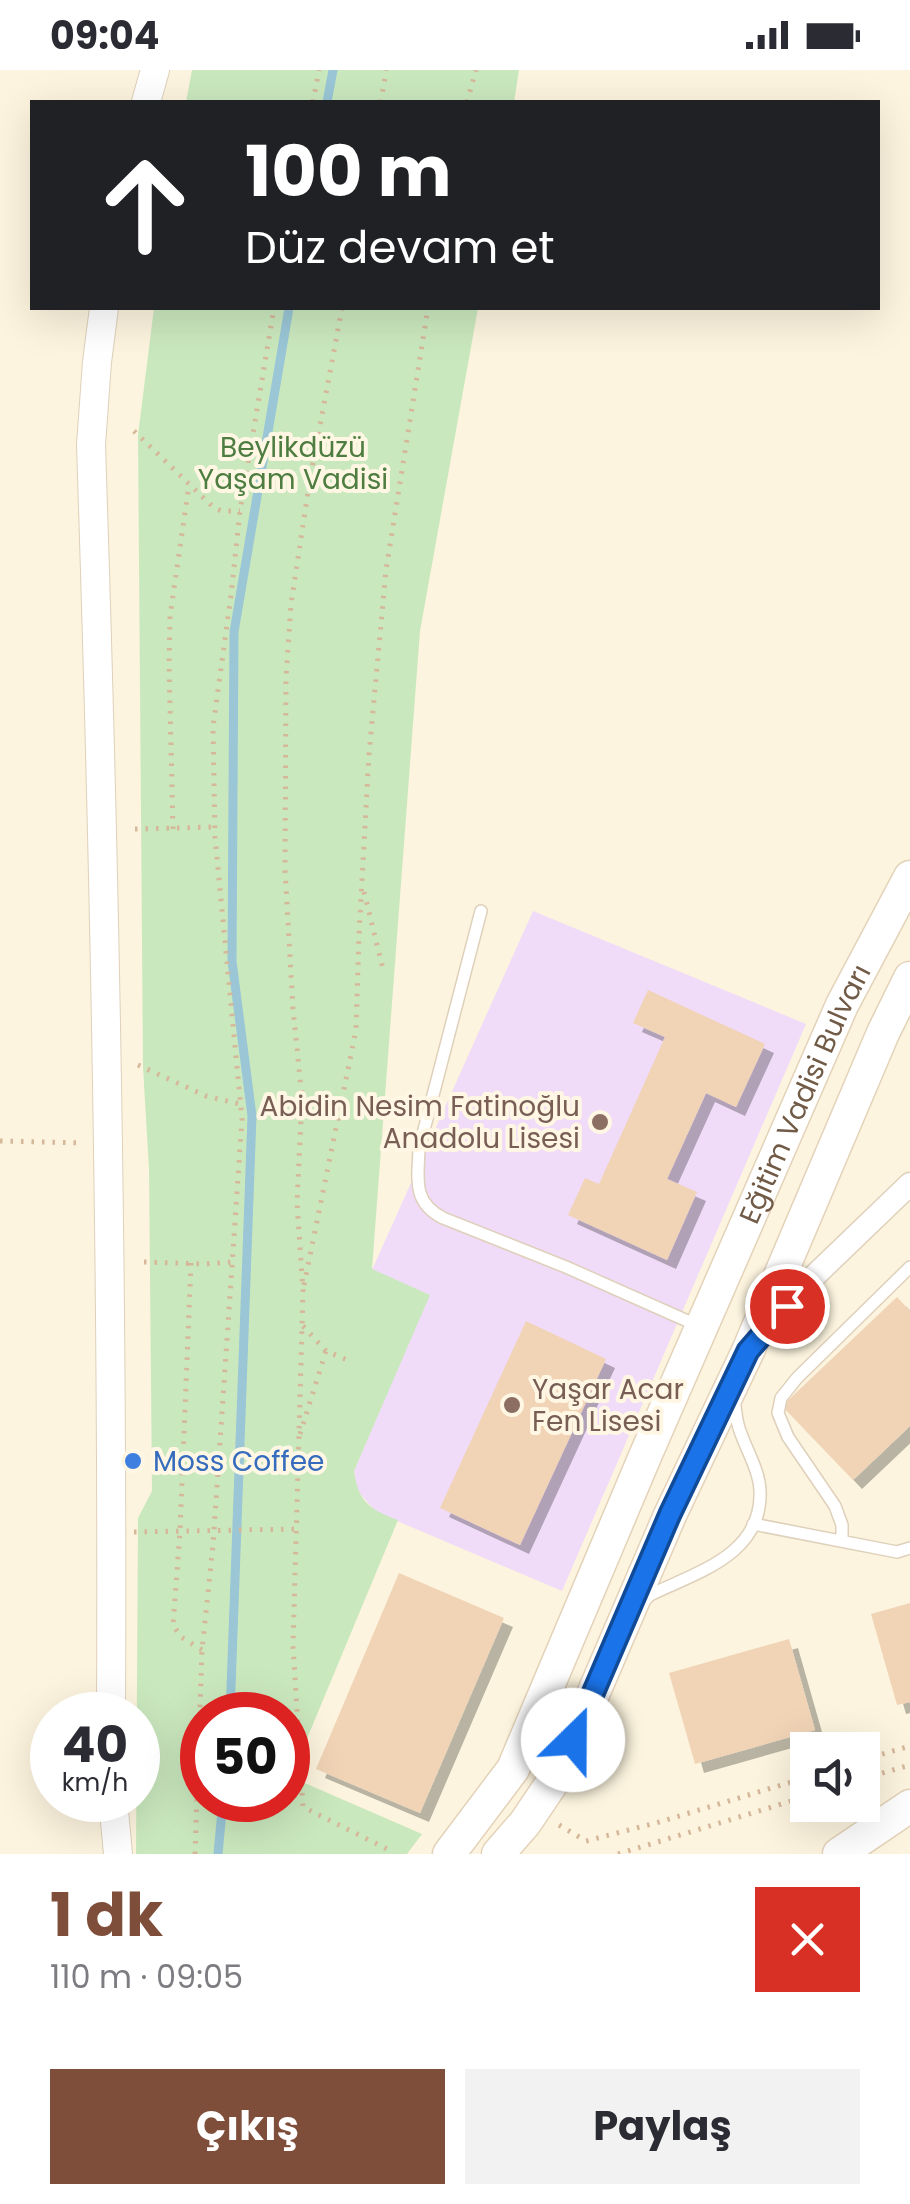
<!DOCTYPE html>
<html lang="tr">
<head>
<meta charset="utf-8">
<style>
  :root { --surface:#fff; --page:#f2f2f3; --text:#2b2b33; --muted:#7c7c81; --accent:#7f4e3a }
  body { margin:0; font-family:Poppins,sans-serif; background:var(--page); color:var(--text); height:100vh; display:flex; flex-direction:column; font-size:38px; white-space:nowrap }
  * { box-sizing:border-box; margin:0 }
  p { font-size:32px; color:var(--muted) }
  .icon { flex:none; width:55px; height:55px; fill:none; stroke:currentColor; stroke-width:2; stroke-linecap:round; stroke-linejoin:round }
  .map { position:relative; height:1784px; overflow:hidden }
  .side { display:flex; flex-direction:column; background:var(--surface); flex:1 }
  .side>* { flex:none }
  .hud { position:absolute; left:30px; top:30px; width:850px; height:210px; border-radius:0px; box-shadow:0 10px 40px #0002; background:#202124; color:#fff; overflow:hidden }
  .fabs { position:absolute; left:790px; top:1662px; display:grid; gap:20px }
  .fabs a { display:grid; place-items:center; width:90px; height:90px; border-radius:0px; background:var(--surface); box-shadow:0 10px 40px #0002; font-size:50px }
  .speed { position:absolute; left:30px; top:1622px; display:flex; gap:20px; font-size:50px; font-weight:700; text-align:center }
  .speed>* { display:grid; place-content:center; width:130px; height:130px; border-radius:50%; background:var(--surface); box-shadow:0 10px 40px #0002; line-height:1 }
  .speed small { font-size:25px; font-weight:400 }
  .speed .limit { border:15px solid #d22; background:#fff; color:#111 }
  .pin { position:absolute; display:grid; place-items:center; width:85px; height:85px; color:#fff; margin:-42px; border:5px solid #fff; border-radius:50%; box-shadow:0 2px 10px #0007 }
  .me { position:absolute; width:110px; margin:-55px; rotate:23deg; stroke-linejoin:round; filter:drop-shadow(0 0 8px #0008) }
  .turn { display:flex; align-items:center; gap:35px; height:210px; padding:0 50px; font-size:45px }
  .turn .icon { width:130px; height:130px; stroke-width:2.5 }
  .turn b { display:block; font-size:70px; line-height:85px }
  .round { display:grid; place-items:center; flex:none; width:105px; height:105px; border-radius:0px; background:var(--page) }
  .headline { display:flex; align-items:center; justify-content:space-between; height:170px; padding:0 50px }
  h1 { font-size:60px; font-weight:700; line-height:75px; color:var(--accent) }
  .cta { display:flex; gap:20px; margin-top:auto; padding:20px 50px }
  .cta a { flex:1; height:115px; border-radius:0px; background:var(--accent); color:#fff; font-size:40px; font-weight:700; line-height:115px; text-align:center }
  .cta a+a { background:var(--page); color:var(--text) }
  .status { display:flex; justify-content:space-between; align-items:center; height:70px; padding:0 50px; background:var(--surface); direction:ltr }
  .status svg { height:28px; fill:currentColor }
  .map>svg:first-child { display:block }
  .education { fill:#f0dbf8 }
  .green { fill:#cae8be; fill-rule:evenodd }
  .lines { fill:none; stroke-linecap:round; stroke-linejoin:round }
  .stream { stroke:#9ac6d6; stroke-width:9 }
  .building { fill:#f1d4b6; filter:url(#shadow) }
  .service-casing { stroke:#dfd0bb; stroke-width:14 }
  .minor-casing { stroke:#dfd0bb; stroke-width:25 }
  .tertiary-casing { stroke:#dfd0bb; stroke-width:30 }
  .secondary-casing { stroke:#e4d2b9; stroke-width:35 }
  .path { stroke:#d5b79a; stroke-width:5; stroke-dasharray:2.5 8; stroke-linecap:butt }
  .service { stroke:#fff; stroke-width:11 }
  .minor { stroke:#fff; stroke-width:22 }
  .tertiary { stroke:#fff; stroke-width:28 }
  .secondary { stroke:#fff; stroke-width:32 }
  .route-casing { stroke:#114b97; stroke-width:25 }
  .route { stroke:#1a73e8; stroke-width:18 }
  .education-dot { fill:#8d6e63; stroke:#fff7e4; stroke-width:4 }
  .shop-dot { fill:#3f7fe0; stroke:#fff7e4; stroke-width:4 }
  .labels { text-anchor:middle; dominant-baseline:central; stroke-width:8; stroke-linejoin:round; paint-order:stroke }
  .park-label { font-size:28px; fill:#4d7d41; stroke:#fff7e4 }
  .street-label { font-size:28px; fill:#715b47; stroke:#fff7e4 }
  .education-label { font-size:28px; fill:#785e54; stroke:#fff7e4; text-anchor:end }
  .shop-label { font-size:28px; fill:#366cbe; stroke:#fff7e4; text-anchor:start }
</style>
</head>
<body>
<div class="status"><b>09:04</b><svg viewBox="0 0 49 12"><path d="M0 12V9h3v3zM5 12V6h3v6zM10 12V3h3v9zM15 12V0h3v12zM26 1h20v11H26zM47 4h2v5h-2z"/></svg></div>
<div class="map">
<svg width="910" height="1784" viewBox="0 0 910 1784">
  <defs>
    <filter id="shadow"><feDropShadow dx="9" dy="9" stdDeviation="0" flood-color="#0004"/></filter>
  </defs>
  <rect width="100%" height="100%" fill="#fcf4de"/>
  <path class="education" d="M533 841 806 954 562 1521 376 1442 357 1420 354 1401 429 1225 372 1200Z"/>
  <path class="green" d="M192 0H519L514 32H186Z
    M154 238H478L420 561 372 1199 430 1225 354 1401C358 1431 370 1440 398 1450L291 1707 422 1764 407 1784H136L138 1448 152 1421 149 1099 143 997 138 365ZM202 1645H288V1730H202Z"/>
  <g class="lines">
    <path class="stream" d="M327 32 333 0
      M230 1645 252 1046 232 891 234 562 289 238
      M218 1784 223 1730"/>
  </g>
  <path class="building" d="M648 920 765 974 736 1037 706 1023 667 1109 697 1122 667 1190 568 1145 585 1108 599 1114 665 967 633 953Z
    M897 1227 910 1241V1356L853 1410 782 1336Z
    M526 1251 606 1289 520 1475 440 1438Z
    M399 1503 504 1548 420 1743 316 1699Z
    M910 1533V1632L897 1635 871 1544Z
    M789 1569 815 1660 695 1694 669 1603Z"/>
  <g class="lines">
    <g class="service-casing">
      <path id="service" d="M481 841 419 1079C418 1109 412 1132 443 1148L566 1197 701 1257
        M753 1454 897 1482 910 1478
        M842 1471V1455L835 1436 788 1367 778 1343 781 1328 797 1308 910 1197
        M644 1531 650 1525C697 1502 763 1485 760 1420 759 1400 746 1379 740 1361 736 1351 736 1340 734 1330"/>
    </g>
    <g class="minor-casing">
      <path id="minor" d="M764 1263 806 1214 910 1114"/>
    </g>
    <g class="tertiary-casing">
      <path id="tertiary" d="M146 32 155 0
        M104 238 97 292 91 375C105 798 113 1222 111 1645
        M113 1730 118 1784"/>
    </g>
    <g class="secondary-casing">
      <g id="secondary">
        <path id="s1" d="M449 1784 513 1699 646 1384 842 935 910 807"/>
        <path d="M498 1784 525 1753 560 1701 670 1445 748 1281 883 963 910 908"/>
        <path d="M839 1784 910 1736"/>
      </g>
    </g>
    <path class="path" d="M313 32 319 0
      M381 32 386 0
      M467 32 476 0
      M342 238 310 409 291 534 286 607 285 799 293 939 302 1028 297 1133 303 1221 293 1576 303 1737 387 1779 389 1784
      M134 361 214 438 222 441H240
      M135 759 215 757
      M173 759 169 595 170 546 189 415
      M364 822 384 903
      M138 995 206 1026 240 1034
      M0 1071 82 1073
      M144 1192 205 1194 232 1192
      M191 1193 180 1461 173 1555 181 1567 202 1580
      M304 1215 356 960 359 865 369 684 386 500 428 238
      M303 1256 326 1281 352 1292
      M300 1364 326 1281
      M134 1462 296 1459
      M862 1690 910 1676
      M862 1709 910 1695
      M559 1755 586 1771 656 1753 808 1707
      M195 1784 202 1580 213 1475 242 1049 215 767 213 657 231 525 240 441 274 238
      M618 1784 808 1726"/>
    <use href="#service" class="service"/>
    <use href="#minor" class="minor"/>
    <use href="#tertiary" class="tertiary"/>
    <use href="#secondary" class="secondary"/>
  </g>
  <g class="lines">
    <g class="route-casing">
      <path id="route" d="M573 1670 670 1444 748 1281 787 1236"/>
    </g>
    <use href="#route" class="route"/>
  </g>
  <g class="education-dot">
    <circle cx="600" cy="1052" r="10"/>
    <circle cx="512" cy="1335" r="10"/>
  </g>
  <circle class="shop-dot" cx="133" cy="1391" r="10"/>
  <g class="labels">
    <g class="park-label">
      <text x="293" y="377">Beylikdüzü<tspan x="293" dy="32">Yaşam Vadisi</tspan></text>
    </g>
    <g class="street-label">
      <text stroke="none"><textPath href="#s1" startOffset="842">Eğitim Vadisi Bulvarı</textPath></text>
    </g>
    <g class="education-label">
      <text x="580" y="1036">Abidin Nesim Fatinoğlu<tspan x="580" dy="32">Anadolu Lisesi</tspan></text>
      <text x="532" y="1319" text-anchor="start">Yaşar Acar<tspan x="532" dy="32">Fen Lisesi</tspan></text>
    </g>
    <g class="shop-label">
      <text x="153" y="1391">Moss Coffee</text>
    </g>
  </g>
</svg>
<div class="fabs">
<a><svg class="icon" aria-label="sound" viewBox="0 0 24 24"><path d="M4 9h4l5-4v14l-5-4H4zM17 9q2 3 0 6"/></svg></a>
</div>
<div class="speed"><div>40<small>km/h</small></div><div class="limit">50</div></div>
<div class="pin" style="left:787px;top:1236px;background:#d93025"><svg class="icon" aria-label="arrive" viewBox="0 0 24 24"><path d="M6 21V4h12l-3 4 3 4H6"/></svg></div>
<svg class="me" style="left:573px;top:1670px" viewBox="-20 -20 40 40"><circle r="19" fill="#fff"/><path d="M0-13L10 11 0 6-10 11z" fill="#1a73e8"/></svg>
<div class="hud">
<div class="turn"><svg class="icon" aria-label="ahead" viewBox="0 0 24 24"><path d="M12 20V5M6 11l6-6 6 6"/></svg><div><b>100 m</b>Düz devam et</div></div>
</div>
</div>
<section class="side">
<div class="headline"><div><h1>1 dk</h1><p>110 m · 09:05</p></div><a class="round" style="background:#d93025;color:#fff"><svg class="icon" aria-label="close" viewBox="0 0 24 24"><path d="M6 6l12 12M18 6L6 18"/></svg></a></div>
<div class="cta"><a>Çıkış</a><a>Paylaş</a></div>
</section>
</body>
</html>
